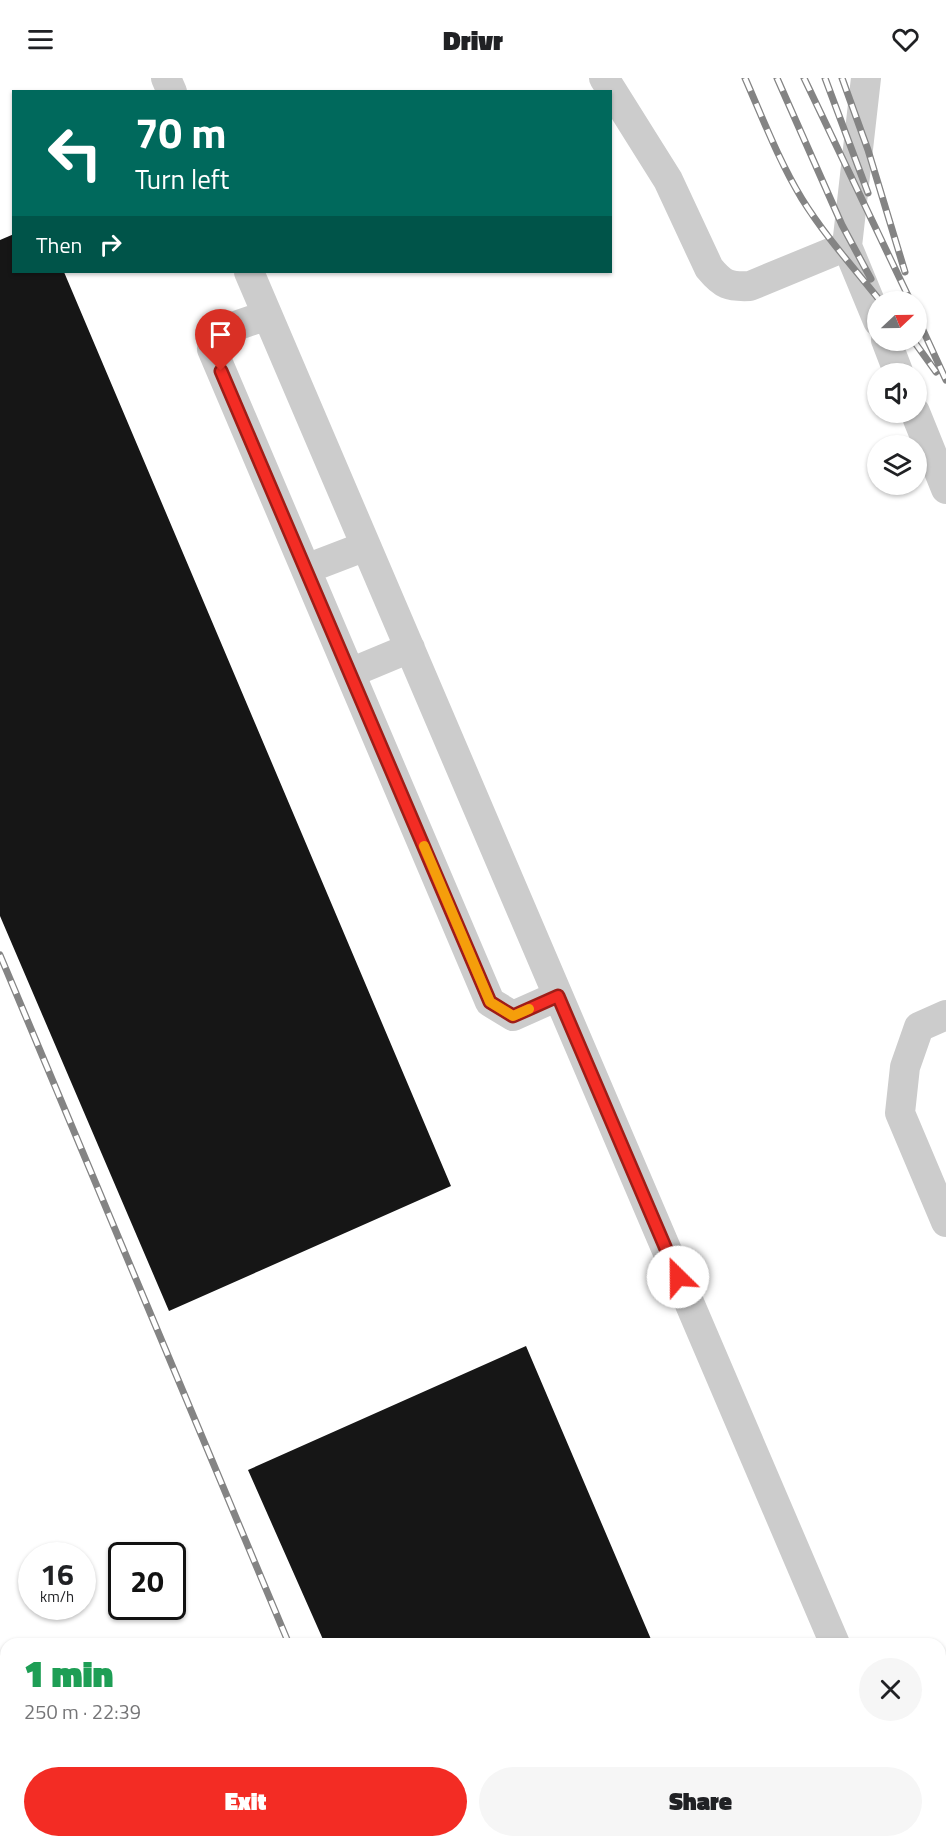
<!DOCTYPE html>
<html lang="en">
<head>
<meta charset="utf-8">
<style>
  :root { --surface:#fff; --page:#f6f6f6; --text:#202124; --muted:#757577; --accent:#f32c24 }
  body { margin:0; font-family:"Titillium Web",sans-serif; background:var(--page); color:var(--text); height:100vh; display:flex; flex-direction:column; font-size:22px; white-space:nowrap }
  * { box-sizing:border-box; margin:0 }
  p { font-size:20px; color:var(--muted) }
  .icon { flex:none; width:33px; height:33px; fill:none; stroke:currentColor; stroke-width:2; stroke-linecap:round; stroke-linejoin:round }
  .map { position:relative; flex:1; overflow:hidden }
  .side { position:absolute; left:0px; top:1560px; width:946px; height:210px; display:flex; flex-direction:column; background:var(--surface); border-radius:18px 18px 0 0; box-shadow:0 2px 4px #0004 }
  .side>* { flex:none }
  .top-card { position:absolute; left:12px; top:12px; width:600px; height:183px; border-radius:0px; box-shadow:0 2px 4px #0004; background:#00695c; color:#fff; overflow:hidden }
  .needle { width:39px; rotate:68deg }
  .tools { position:absolute; left:867px; top:213px; display:grid; gap:12px }
  .tools a { display:grid; place-items:center; width:60px; height:60px; border-radius:50%; background:var(--surface); box-shadow:0 2px 4px #0004; font-size:30px }
  .speed { position:absolute; left:18px; top:1464px; display:flex; gap:12px; font-size:30px; font-weight:700; text-align:center }
  .speed>* { display:grid; place-content:center; width:78px; height:78px; border-radius:50%; background:var(--surface); box-shadow:0 2px 4px #0004; line-height:1 }
  .speed small { font-size:15px; font-weight:400 }
  .speed .limit { border:3px solid #111; border-radius:9px; background:#fff; color:#111 }
  .pin { position:absolute; display:grid; place-items:center; width:51px; height:51px; color:#fff; margin:-62px -26px; border-radius:50% 50% 50% 0; rotate:-45deg; box-shadow:0 0 6px #0007 }
  .pin .icon { rotate:45deg }
  .me { position:absolute; width:66px; margin:-33px; rotate:337deg; stroke-linejoin:round; filter:drop-shadow(0 0 4px #0008) }
  .turn { display:flex; align-items:center; gap:21px; height:126px; padding:0 24px; font-size:27px }
  .turn .icon { width:78px; height:78px; stroke-width:2.5 }
  .turn b { display:block; font-size:42px; line-height:51px }
  .then { display:flex; align-items:center; height:57px; padding:0 24px; background:#0003; gap:12px; font-size:22px }
  .round { display:grid; place-items:center; flex:none; width:63px; height:63px; border-radius:32px; background:var(--page) }
  .overview { display:flex; align-items:center; justify-content:space-between; height:102px; padding:0 24px }
  h1 { font-size:36px; font-weight:800; line-height:45px; color:#1e9e55 }
  .action { display:flex; gap:12px; margin-top:auto; padding:12px 24px }
  .action a { flex:1; height:69px; border-radius:36px; background:var(--accent); color:#fff; font-size:24px; font-weight:800; line-height:69px; text-align:center }
  .action a+a { background:var(--page); color:var(--text) }
  header { display:flex; justify-content:space-between; align-items:center; height:78px; padding:0 24px; background:var(--surface); font-size:27px; font-weight:800 }
  .map>svg:first-child { display:block }
  .building { fill:#161616 }
  .lines { fill:none; stroke-linecap:round; stroke-linejoin:round }
  .minor { stroke:#ccc; stroke-width:30 }
  .rail-casing { stroke:#848484; stroke-width:7 }
  .rail { stroke:#fff; stroke-width:4.5; stroke-dasharray:14; stroke-linecap:butt }
  .route-casing { stroke:#9e1d17; stroke-width:15 }
  .route { stroke:#f32c24; stroke-width:10 }
  .slow { stroke:#f59e0b; stroke-width:10 }
</style>
</head>
<body>
<header><svg class="icon" aria-label="menu" viewBox="0 0 24 24"><path d="M4 6h16M4 12h16M4 18h16"/></svg>Drivr<svg class="icon" aria-label="heart" viewBox="0 0 24 24"><path d="M12 20l-8-8c-3-5 5-10 8-4 3-6 11-1 8 4z"/></svg></header>
<div class="map">
<svg width="946" height="1770" viewBox="0 0 946 1770">
  <rect width="100%" height="100%" fill="#fff"/>
  <path class="building" d="M14 156V194H64L451 1108 169 1233 0 838V162Z
    M526 1268 653 1566H325L248 1392Z
    M412 1764H737L740 1770H415Z"/>
  <g class="lines">
    <path class="minor" d="M166 0 172 14
      M604 0 668 102 709 190C723 207 729 209 750 208L847 168
      M866 0 847 168 878 243
      M249 194 835 1566
      M267 237 224 252 212 271 490 924 513 938 558 918
      M886 262 899 296
      M915 334 946 411
      M306 491 366 468
      M350 595 410 570
      M946 937 919 949 905 989 900 1035 946 1144
      M0 1709 6 1707
      M197 1764 202 1770
      M919 1764 922 1770"/>
    <g class="rail-casing">
      <path id="rail" d="M745 0C763 41 779 83 802 121 825 158 854 190 881 224
        M777 0 842 147 871 201
        M804 0 911 224
        M825 0 868 115
        M842 0 868 72 905 194
        M916 237 946 302
        M913 262 936 294
        M0 877 289 1566
        M373 1764 375 1770"/>
    </g>
    <use href="#rail" class="rail"/>
  </g>
  <g class="lines">
    <g class="route-casing">
      <path id="route" d="M221 293 490 924 513 938 558 918 678 1199"/>
    </g>
    <use href="#route" class="route"/>
    <path class="slow" d="M424 768 490 924 513 938 529 931"/>
  </g>
</svg>
<div class="tools">
<a><svg class="needle" viewBox="-14 -14 28 28"><path d="M0-13l5 13h-10z" fill="#e53935"/><path d="M0 13l5-13h-10z" fill="#757577"/></svg></a>
<a><svg class="icon" aria-label="sound" viewBox="0 0 24 24"><path d="M4 9h4l5-4v14l-5-4H4zM17 9q2 3 0 6"/></svg></a>
<a><svg class="icon" aria-label="layers" viewBox="0 0 24 24"><path d="M12 4l9 5-9 5-9-5zM3 14l9 5 9-5"/></svg></a>
</div>
<div class="speed"><div>16<small>km/h</small></div><div class="limit">20</div></div>
<div class="pin" style="left:221px;top:293px;background:#d93025"><svg class="icon" aria-label="arrive" viewBox="0 0 24 24"><path d="M6 21V4h12l-3 4 3 4H6"/></svg></div>
<svg class="me" style="left:678px;top:1199px" viewBox="-20 -20 40 40"><circle r="19" fill="#fff"/><path d="M0-13L10 11 0 6-10 11z" fill="#f32c24"/></svg>
<div class="top-card">
<div class="turn"><svg class="icon" aria-label="left" viewBox="0 0 24 24"><path d="M17 20v-9H6M10 6l-5 5 5 5"/></svg><div><b>70 m</b>Turn left</div></div>
<div class="then">Then<svg class="icon" aria-label="right" viewBox="0 0 24 24"><path d="M7 20v-9h11M14 6l5 5-5 5"/></svg></div>
</div>
<section class="side">
<div class="overview"><div><h1>1 min</h1><p>250 m · 22:39</p></div><a class="round"><svg class="icon" aria-label="close" viewBox="0 0 24 24"><path d="M6 6l12 12M18 6L6 18"/></svg></a></div>
<div class="action"><a>Exit</a><a>Share</a></div>
</section>
</div>
</body>
</html>
